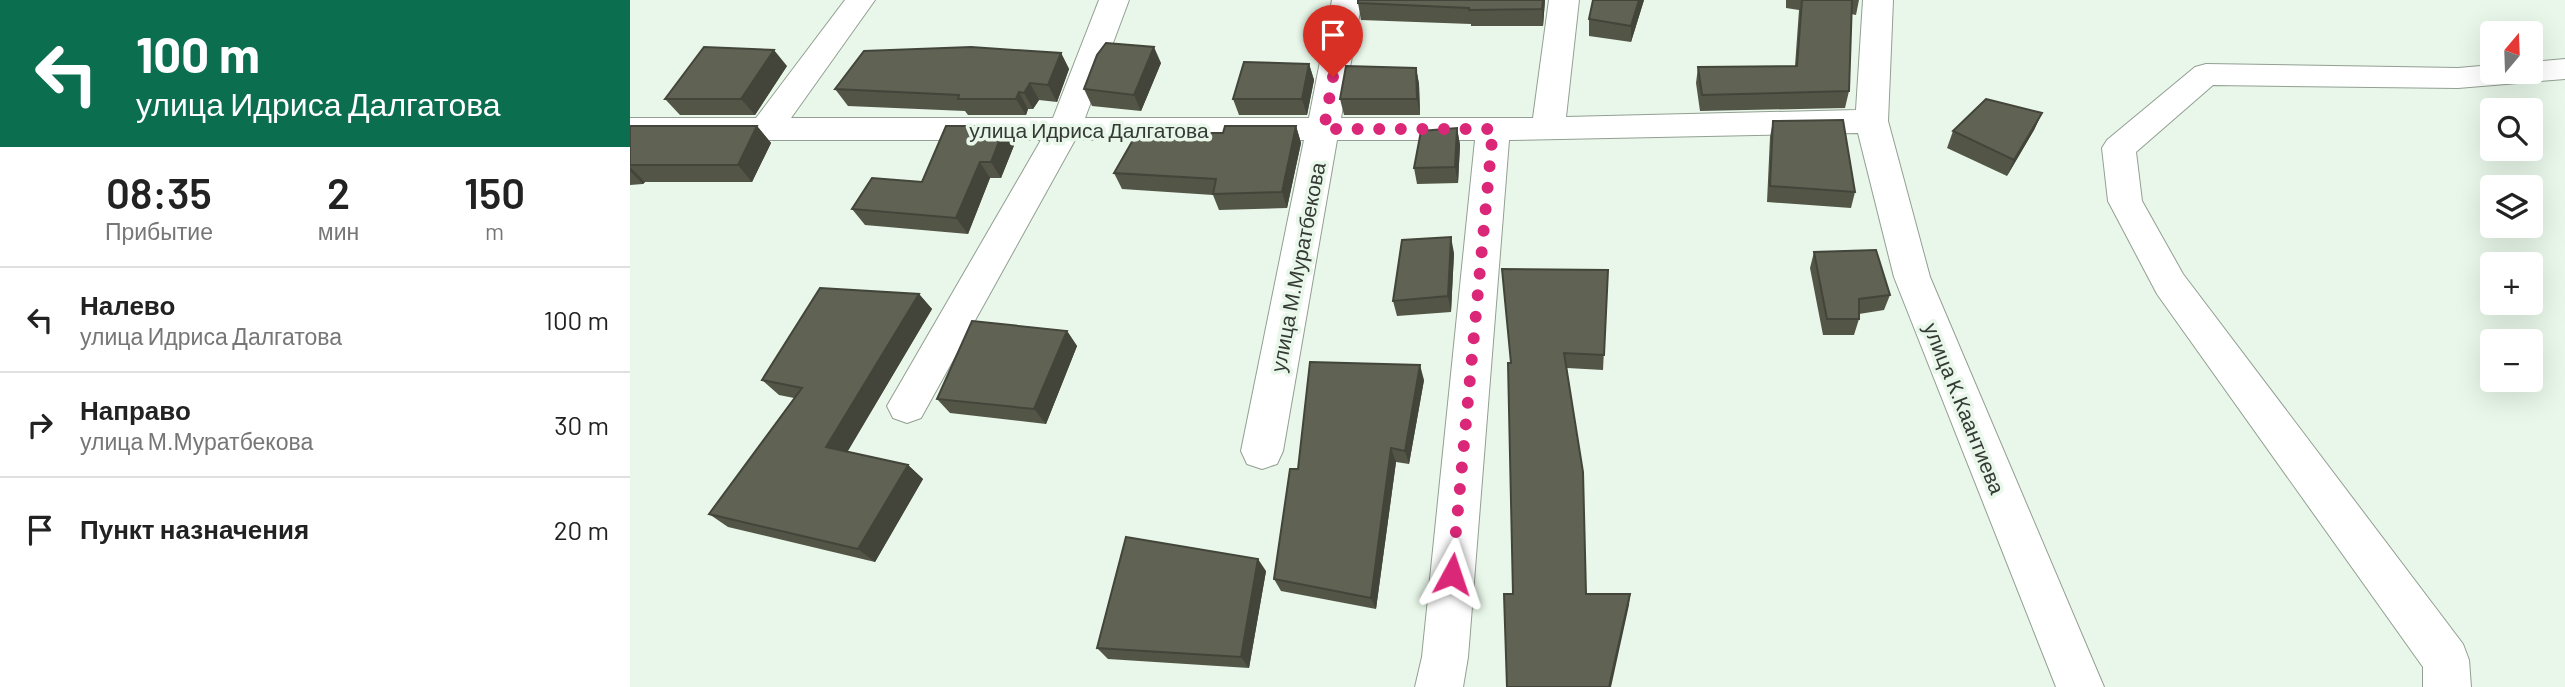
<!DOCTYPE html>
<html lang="ru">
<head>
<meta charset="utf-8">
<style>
  :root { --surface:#fff; --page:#f2f2f2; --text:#222; --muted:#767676; --line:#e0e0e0 }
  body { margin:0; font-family:Barlow,sans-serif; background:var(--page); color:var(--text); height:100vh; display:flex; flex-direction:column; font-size:26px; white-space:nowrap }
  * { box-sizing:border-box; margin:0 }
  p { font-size:23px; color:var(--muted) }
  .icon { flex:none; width:38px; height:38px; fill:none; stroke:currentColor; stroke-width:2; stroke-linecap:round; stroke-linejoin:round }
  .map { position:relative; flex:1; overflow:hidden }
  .sheet { display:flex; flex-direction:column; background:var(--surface); width:630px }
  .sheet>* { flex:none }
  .banner { background:#0b6e4f; color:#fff; overflow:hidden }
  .needle { width:46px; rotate:19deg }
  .controls { position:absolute; left:1850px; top:21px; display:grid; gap:14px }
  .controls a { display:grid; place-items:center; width:63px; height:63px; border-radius:7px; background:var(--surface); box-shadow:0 7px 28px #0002; font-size:35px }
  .pin { position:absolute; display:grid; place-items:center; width:60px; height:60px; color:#fff; margin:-72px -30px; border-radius:50% 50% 50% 0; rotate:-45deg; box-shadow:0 0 7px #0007 }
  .pin .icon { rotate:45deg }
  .me { position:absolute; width:77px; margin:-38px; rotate:5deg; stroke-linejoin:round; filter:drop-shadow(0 0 5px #0008) }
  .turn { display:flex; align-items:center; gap:24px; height:147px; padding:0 21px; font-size:32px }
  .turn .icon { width:91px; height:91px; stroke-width:2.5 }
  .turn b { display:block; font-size:49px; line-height:60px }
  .eta { display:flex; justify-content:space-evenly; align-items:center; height:119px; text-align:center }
  .eta b { font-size:42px; font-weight:600; line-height:49px }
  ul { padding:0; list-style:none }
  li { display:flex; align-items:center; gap:21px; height:105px; padding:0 21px; border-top:2px solid var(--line) }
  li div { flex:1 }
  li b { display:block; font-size:26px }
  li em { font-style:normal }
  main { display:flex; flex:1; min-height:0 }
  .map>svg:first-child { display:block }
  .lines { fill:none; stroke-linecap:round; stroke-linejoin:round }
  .street-casing { stroke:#929f92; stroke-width:2 }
  .street { fill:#fff; fill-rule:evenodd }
  .wall { fill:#535547 }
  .shaded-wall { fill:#43453a }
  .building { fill:#606353; stroke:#43453a; stroke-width:2 }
  .route { stroke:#db2777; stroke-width:12; stroke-dasharray:0 21.6 }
  .labels { text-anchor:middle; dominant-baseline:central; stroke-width:7; stroke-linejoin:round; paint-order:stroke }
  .street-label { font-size:21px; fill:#353a35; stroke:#e8f7e9 }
</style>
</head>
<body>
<main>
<section class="sheet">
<div class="banner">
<div class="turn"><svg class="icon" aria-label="left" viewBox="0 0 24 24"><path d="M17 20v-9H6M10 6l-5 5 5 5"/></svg><div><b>100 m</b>улица Идриса Далгатова</div></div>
</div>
<div class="eta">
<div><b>08:35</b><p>Прибытие</p></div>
<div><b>2</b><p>мин</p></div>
<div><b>150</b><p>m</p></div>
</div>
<ul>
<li><svg class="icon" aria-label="left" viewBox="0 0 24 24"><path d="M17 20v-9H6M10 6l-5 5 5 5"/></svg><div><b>Налево</b><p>улица Идриса Далгатова</p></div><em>100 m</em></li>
<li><svg class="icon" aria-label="right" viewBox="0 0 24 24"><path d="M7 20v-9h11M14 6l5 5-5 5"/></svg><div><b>Направо</b><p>улица М.Муратбекова</p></div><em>30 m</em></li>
<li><svg class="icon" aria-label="arrive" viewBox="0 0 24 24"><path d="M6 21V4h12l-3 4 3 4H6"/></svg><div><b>Пункт назначения</b></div><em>20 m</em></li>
</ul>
</section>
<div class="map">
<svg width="1935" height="687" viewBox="0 0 1935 687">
  <rect width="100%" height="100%" fill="#e8f7e9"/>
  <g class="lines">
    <g class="street-casing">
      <path id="street" d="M215 0H245L161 118H423L469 0H499L455 118H679L702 0H732L711 118H903L919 0H949L936 117 1226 110 1233 0H1263L1258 121 1300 277 1474 687H1426L1264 277 1228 133 879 140 838 657 833 687H785L792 657 845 140H707L653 451 647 464 632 469 617 464 611 451 674 140H445L291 418 277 423 263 418 257 406 411 140H0V118H126Z
        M1935 59V79L1828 88 1583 85 1506 152 1512 201 1553 274 1833 644 1839 660 1841 687H1793V667L1527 294 1478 201 1472 148 1477 140 1565 67 1576 64 1828 68 1862 65V72H1900V62Z"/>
    </g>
    <use href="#street" class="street"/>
  </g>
  <path class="wall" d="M728 0H915L913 26H841V24L731 20 728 3Z
    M1014 0 1001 42 959 36V19Z
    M1156 0H1229L1226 15 1221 14 1219 91 1215 108 1070 111 1066 83 1068 67 1165 66 1169 10 1156 8Z
    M431 53 439 69 427 102 409 100 403 109H398L396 115H338L335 111 218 106 205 89Z
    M531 63 511 111 462 106 454 89Z
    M679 64 684 80 677 115H609L603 99Z
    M157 66 125 115H50L35 99Z
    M786 68 789 84 790 115H714L710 99Z
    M1412 113 1404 130 1377 176 1317 148 1323 131Z
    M1143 121 1225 192 1221 208 1137 202 1140 137Z
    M0 126H127L141 143 122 182H15L13 184 0 185Z
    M666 126 671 143 657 208 589 210 583 195 492 189 484 173 593 133Z
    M827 128 830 145 828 183 787 184 784 168Z
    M385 143 371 178H360L338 234 235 225 222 209 292 182Z
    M1184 252 1260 295 1254 310 1229 314V319L1224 335H1193L1180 268Z
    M824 253 821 312 767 316 763 301Z
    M978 270 973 370 937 368 956 594 999 605 883 594 881 363Z
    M289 294 302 309 217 452 278 465 293 479 245 562 98 527 79 514 164 398 149 395 132 380Z
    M437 331 447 346 416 424 320 413 307 399Z
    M794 380 779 464 766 462 746 609 651 591 644 579 668 469Z
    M636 571 619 668 478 659 467 648Z"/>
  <path class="shaded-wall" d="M913 0H915L913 26 912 9Z
    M1009 0H1014L1001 42V26Z
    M524 47 531 63 511 111 504 95Z
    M144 50 157 66 125 115 111 99Z
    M431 53 439 69 427 102 418 85Z
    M679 64 684 80 677 115 672 99Z
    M786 68 789 84 790 115 787 99Z
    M400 83 409 100 403 109 394 93Z
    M389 92 398 109 396 115 386 99Z
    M1412 113 1404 130 1377 176 1384 160Z
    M127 126 141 143 122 182 108 165Z
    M375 126 385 143 371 178 361 162Z
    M666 126 671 143 657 208 652 192Z
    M827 128 830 145 828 183 825 167Z
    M350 162 360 178 338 234 326 218Z
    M0 167 15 182 13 184 0 171Z
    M821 237 824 253 821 312 818 296Z
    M289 294 302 309 212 461 196 447Z
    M437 331 447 346 416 424 404 409Z
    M790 365 794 380 779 464 775 451Z
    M761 448 766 462 746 609 741 598Z
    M278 465 293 479 245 562 228 549Z
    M628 559 636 571 619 668 611 657Z
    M1000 594 999 605 981 687H979Z"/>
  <path class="building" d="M728 0H913L912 9 839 10V8L728 3Z
    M963 0H1009L1001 26 959 19Z
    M1172 0H1222L1219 91 1072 95 1068 67 1167 66Z
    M476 43 524 47 504 95 454 89 467 55Z
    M74 47 144 50 111 99H35Z
    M341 47 431 53 418 85 400 83 394 93 389 92 386 99H328L329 95 205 89 234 51Z
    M614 62 679 64 672 99H603Z
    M716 66 786 68 787 99H710Z
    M1356 99 1412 113 1384 160 1323 131Z
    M1213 120 1225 192 1140 186 1143 121Z
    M0 126H127L108 165H0Z
    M316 126H375L361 162H350L326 218 222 209 242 178 292 182Z
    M595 126H666L652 192 583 194 586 179 484 173 507 133H593Z
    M827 128 825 167 784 168 791 131Z
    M821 237 818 296 763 301 772 240Z
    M1246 250 1260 295 1229 299V319H1197L1184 252Z
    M872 269 978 270 974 355 934 353 953 472 956 594H1000L979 687H877L874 594H883L878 363H881Z
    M190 288 289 294 196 447 278 465 228 549 79 514 172 388 132 380Z
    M342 321 437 331 404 409 307 399Z
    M680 362 790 365 775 451 761 448 741 598 644 579 660 469H668Z
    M496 537 628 559 611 657 467 648Z"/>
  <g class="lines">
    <path class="route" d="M703 77 694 129H863L822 574"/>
  </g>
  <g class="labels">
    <g class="street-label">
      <text x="459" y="129">улица Идриса Далгатова</text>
      <text transform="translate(667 267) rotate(-79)">улица М.Муратбекова</text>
      <text transform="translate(1335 408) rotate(68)">улица К.Каантиева</text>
    </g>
  </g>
</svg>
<div class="controls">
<a><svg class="needle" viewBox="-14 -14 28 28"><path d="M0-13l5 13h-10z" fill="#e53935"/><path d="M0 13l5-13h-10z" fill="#767676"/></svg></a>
<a><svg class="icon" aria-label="search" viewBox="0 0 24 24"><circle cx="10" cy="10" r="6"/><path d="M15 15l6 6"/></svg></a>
<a><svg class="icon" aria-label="layers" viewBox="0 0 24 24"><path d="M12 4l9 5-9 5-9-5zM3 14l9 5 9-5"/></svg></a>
<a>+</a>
<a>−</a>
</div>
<div class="pin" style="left:703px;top:77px;background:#d93025"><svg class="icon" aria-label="arrive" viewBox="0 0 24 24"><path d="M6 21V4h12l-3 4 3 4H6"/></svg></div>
<svg class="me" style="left:822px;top:574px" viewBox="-20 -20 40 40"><path d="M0-17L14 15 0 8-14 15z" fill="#db2777" stroke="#fff" stroke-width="4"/></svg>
</div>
</main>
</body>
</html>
